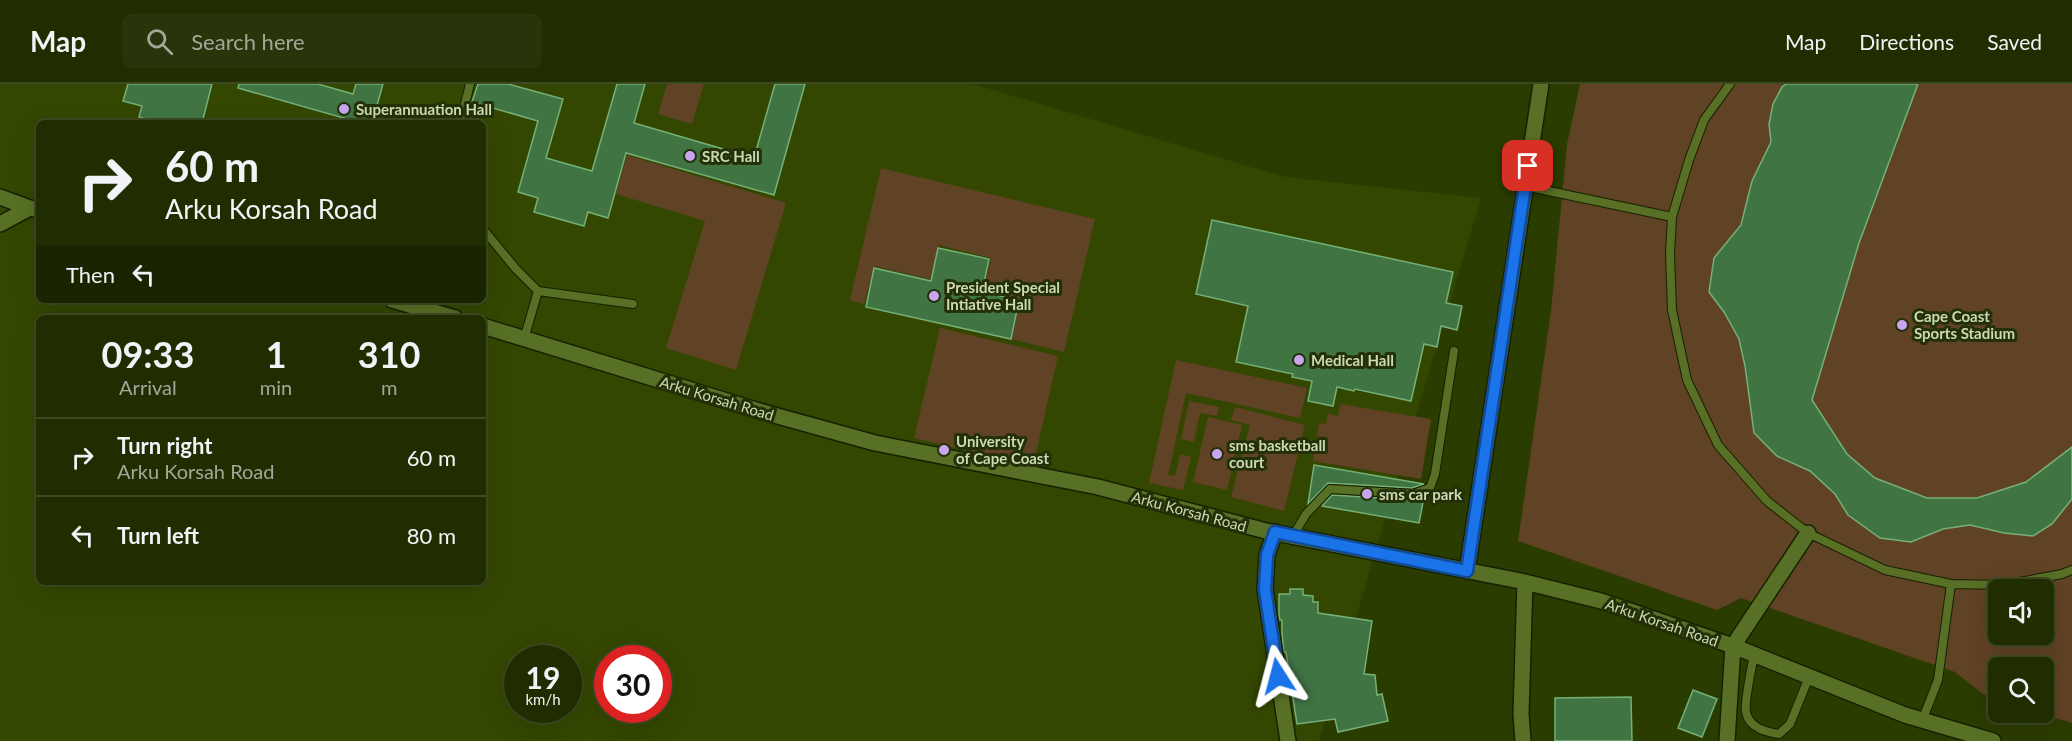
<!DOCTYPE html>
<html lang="en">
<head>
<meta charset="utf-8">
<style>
  :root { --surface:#202d00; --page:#28350a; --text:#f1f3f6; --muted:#a2a899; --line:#3d4922 }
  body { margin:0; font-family:Lato,sans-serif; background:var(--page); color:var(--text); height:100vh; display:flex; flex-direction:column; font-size:22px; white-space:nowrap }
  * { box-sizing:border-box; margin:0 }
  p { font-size:20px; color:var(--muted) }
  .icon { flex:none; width:33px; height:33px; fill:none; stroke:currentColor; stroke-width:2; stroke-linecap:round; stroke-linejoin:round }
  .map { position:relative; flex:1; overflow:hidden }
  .panel { position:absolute; left:36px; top:231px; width:450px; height:270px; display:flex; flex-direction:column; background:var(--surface); border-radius:9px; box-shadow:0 6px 24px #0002,0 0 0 2px var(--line) }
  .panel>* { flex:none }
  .top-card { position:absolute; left:36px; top:36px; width:450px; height:183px; border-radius:9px; box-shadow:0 6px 24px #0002,0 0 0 2px var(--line); background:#202d00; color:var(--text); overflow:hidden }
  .tools { position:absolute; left:1988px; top:495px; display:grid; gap:12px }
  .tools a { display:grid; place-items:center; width:66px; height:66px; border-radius:9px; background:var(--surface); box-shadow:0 6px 24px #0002,0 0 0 2px var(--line); font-size:30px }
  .speed { position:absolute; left:504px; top:561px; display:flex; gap:12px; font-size:30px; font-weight:700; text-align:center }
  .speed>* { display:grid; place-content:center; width:78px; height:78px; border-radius:50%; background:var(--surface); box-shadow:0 6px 24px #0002,0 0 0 2px var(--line); line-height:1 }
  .speed small { font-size:15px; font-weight:400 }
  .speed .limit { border:9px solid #d22; background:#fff; color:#111 }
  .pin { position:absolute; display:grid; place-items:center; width:51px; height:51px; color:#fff; margin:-26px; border-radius:12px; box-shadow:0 3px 9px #0006 }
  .me { position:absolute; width:66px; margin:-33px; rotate:351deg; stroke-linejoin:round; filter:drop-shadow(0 0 4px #0008) }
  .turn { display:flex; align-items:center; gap:21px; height:126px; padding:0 30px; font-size:27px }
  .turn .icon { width:78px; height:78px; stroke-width:2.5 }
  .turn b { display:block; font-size:42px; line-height:51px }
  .then { display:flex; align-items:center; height:57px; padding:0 30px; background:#0003; gap:12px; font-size:22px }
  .eta { display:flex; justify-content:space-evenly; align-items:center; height:102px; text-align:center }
  .eta b { font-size:36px; font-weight:700; line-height:42px }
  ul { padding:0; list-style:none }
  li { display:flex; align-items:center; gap:18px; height:78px; padding:0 30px; border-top:2px solid var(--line) }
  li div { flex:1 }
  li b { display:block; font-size:22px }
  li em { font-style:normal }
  header { display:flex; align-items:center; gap:36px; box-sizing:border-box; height:84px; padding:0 30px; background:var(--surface); border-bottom:2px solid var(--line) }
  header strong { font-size:28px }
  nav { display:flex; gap:33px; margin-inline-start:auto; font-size:21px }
  .search { width:420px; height:54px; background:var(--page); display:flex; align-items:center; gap:15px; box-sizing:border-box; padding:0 21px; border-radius:9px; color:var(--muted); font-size:22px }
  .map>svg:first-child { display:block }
  .built { fill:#344701; fill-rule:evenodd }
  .green { fill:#604224; fill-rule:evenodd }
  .building { fill:#407443; stroke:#75b177; stroke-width:1.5 }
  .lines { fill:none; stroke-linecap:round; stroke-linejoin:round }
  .service-casing { stroke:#162100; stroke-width:10 }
  .minor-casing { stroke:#162100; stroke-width:18 }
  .service { stroke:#587025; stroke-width:8 }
  .minor { stroke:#587025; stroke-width:15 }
  .route-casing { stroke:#114b97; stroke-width:15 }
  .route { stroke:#1a73e8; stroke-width:10 }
  .poi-dot { fill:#c7a6ef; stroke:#243008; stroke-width:2 }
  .labels { text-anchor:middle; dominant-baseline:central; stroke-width:6; stroke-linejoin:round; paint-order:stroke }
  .poi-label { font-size:15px; font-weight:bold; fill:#cbdab5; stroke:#243008; text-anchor:start }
  .street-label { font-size:15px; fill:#cbdab5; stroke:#243008 }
</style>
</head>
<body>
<header>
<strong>Map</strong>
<div class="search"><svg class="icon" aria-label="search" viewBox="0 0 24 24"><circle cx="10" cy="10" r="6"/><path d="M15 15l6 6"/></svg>Search here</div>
<nav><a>Map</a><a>Directions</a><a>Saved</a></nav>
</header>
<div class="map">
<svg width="2072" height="657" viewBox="0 0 2072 657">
  <rect width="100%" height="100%" fill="#2b3c00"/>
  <path class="built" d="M0 0H973L1285 93 1481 114 1319 657H0ZM39 39H483V216H39ZM39 234H483V498H39ZM518 574H568V626H518ZM608 574H658V626H608Z"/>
  <path class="green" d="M667 0H704L692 40 658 30Z
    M1580 0H2072V639L2039 629 2043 628V584H1998V615L1983 610 1955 588 1741 514 1717 526 1518 457 1551 227 1567 60ZM1998 506H2043V550H1998Z
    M627 71 786 119 736 286 666 264 705 137 616 110Z
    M881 84 1095 135 1064 268 1011 255 1020 216 983 207 991 174 939 161 930 195 874 182 864 220 850 216Z
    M940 244 1058 272 1033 382 914 354Z
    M1176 276 1307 304 1300 334 1186 309 1168 391 1175 392 1180 370 1191 373 1183 406 1149 399Z
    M1189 317 1219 323 1217 332 1200 329 1194 358 1181 355Z
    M1340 320 1431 335 1421 395 1313 377 1319 339 1326 340 1328 330 1338 332Z
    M1235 323 1305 341 1284 427 1231 413 1250 341 1231 336Z
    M1208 333 1242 341 1227 406 1193 398Z"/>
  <path class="building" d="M128 0H212L202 39 183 35 182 39H159L139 33 142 22 123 17Z
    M239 0H318L353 10 356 0H383L372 39H361L238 4Z
    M478 0H508L563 15 546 74 592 87 617 0H645L634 39 754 74 775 0H805L774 111 626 69 608 134 588 128 584 142 534 128 538 114 518 108 538 37 472 18Z
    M1786 0H1918L1859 159 1812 316 1847 370 1875 394 1927 414H1977L2026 398 2072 363V415L2052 440 2033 452 2004 449 1970 441 1943 445 1911 458 1880 454 1848 431 1835 410 1810 387 1777 372 1754 349 1745 282 1739 255 1724 228 1709 208 1714 174 1741 141 1752 97 1771 58 1769 40 1773 20 1782 3Z
    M1212 136 1453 188 1446 219 1462 222 1457 246 1441 242 1437 263 1424 260 1411 317 1355 305 1354 307 1337 303 1333 322 1308 317 1312 297 1292 293 1293 290 1236 278 1248 222 1196 210Z
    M938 164 989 175 982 208 1019 216 1011 255 866 223 874 184 931 197Z
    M1314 381 1424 400 1412 404 1328 399 1308 420Z
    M1332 411 1413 416 1424 413 1419 439 1322 422Z
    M1290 505H1303V511L1313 512V518H1318V529L1372 537 1364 590 1375 591 1377 611 1382 610 1388 637 1338 648 1335 635 1297 640 1286 568H1284L1282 551V536H1280L1279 532V510H1290Z
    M1693 606 1717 615 1702 653 1678 644Z
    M1631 613 1632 657H1555V614Z"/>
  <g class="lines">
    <g class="service-casing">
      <path id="service" d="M1730 0 1704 36 1689 76 1672 133 1670 170 1672 226 1687 296 1718 361 1767 417 1808 449 1885 486 1951 500 2003 501 2062 490 2072 486
        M460 39 470 0
        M1525 102 1672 133
        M483 145 516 185 538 207 524 255
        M538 207 633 220
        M1293 452 1306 430 1330 405 1413 410 1430 404 1435 390 1454 267
        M1754 571C1752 581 1744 620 1746 628 1749 644 1766 648 1779 650L1790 640 1809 593
        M1922 637 1938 596 1951 500"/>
    </g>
    <g class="minor-casing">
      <path id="minor" d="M0 113 30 124
        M0 140 30 124 39 126
        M392 216 455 234
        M483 242 756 326 875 359 1098 403 1266 447 1525 498 1601 517 1733 562 1905 631 1993 657
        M1275 448 1267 471 1265 505 1288 657
        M1467 487 1541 0
        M1523 657 1521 630 1525 498
        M1727 657 1733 562 1808 449"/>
    </g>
    <use href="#service" class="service"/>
    <use href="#minor" class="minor"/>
  </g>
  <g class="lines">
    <g class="route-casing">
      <path id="route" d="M1278 592 1265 506 1267 471 1275 448 1467 487 1528 82"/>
    </g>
    <use href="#route" class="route"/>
  </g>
  <g class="poi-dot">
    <circle cx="344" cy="25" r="6"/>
    <circle cx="690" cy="72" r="6"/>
    <circle cx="934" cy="212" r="6"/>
    <circle cx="1902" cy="241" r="6"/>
    <circle cx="1299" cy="276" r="6"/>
    <circle cx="944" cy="366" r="6"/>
    <circle cx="1217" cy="370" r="6"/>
    <circle cx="1367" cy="410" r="6"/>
  </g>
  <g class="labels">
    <g class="poi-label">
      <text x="356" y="25">Superannuation Hall</text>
      <text x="702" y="72">SRC Hall</text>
      <text x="946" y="203">President Special<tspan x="946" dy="17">Intiative Hall</tspan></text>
      <text x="1914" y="232">Cape Coast<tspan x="1914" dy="17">Sports Stadium</tspan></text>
      <text x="1311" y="276">Medical Hall</text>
      <text x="956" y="357">University<tspan x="956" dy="17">of Cape Coast</tspan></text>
      <text x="1229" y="361">sms basketball<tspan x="1229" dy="17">court</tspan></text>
      <text x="1379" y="410">sms car park</text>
    </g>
    <g class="street-label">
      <text transform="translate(717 314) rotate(17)">Arku Korsah Road</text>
      <text transform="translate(1189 427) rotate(15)">Arku Korsah Road</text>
      <text transform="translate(1662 538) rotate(19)">Arku Korsah Road</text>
    </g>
  </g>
</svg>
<div class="tools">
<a><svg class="icon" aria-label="sound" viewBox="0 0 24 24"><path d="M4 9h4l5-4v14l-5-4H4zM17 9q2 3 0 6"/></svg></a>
<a><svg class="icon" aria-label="search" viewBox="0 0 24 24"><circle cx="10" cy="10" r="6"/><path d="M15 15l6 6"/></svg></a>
</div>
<div class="speed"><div>19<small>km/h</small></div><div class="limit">30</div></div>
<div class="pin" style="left:1528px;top:82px;background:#d93025"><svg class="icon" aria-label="arrive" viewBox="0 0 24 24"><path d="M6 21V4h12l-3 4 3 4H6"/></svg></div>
<svg class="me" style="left:1278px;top:592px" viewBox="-20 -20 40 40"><path d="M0-17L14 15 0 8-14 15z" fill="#1a73e8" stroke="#fff" stroke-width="4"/></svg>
<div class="top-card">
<div class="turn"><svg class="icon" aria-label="right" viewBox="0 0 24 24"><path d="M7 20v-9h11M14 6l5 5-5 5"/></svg><div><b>60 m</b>Arku Korsah Road</div></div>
<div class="then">Then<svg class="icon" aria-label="left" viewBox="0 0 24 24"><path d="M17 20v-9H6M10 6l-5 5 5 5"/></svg></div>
</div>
<section class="panel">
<div class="eta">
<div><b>09:33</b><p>Arrival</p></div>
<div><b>1</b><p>min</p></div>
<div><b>310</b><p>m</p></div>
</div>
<ul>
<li><svg class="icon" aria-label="right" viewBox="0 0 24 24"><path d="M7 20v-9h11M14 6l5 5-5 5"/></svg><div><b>Turn right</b><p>Arku Korsah Road</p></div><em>60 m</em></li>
<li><svg class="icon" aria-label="left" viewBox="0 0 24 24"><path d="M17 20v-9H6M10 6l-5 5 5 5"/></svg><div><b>Turn left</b></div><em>80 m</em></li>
</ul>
</section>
</div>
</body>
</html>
